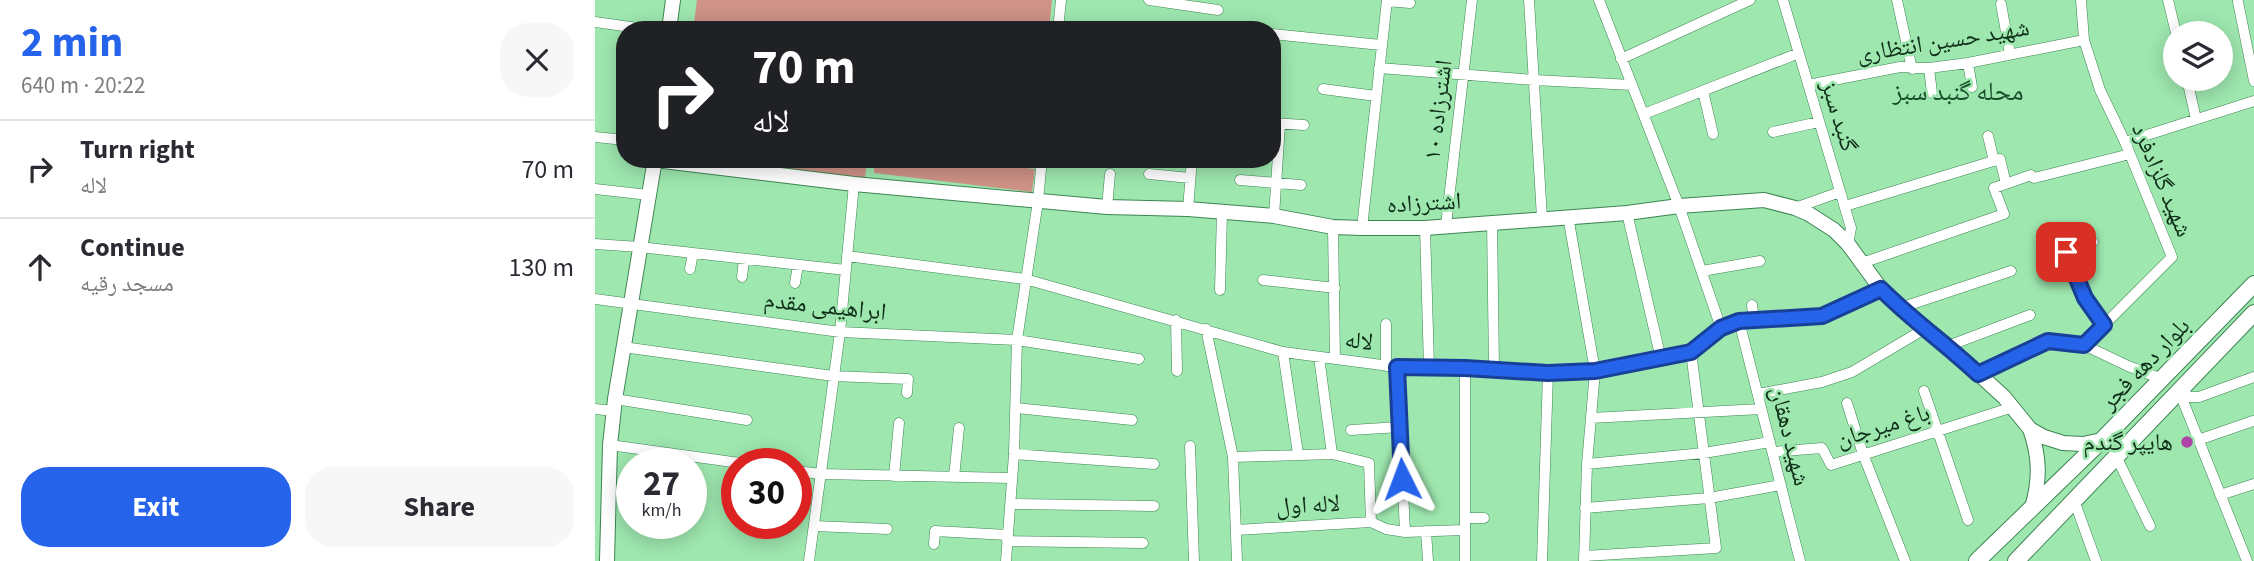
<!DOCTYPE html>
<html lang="en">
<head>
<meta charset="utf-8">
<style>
  :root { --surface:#fff; --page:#f7f7f7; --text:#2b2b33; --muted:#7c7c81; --line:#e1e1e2; --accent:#2563eb }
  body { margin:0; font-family:"Source Sans 3","Noto Naskh Arabic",sans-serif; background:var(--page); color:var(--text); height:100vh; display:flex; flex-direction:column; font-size:26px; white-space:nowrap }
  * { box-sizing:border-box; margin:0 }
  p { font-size:23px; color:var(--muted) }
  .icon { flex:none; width:38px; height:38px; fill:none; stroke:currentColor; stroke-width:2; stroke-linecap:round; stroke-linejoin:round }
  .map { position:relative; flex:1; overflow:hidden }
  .side { display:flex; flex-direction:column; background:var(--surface); width:595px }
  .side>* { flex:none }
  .top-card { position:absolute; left:21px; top:21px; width:665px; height:147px; border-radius:28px; box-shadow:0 4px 18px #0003; background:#202124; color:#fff; overflow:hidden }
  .controls { position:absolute; left:1568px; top:21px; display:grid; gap:14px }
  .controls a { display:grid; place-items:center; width:70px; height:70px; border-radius:50%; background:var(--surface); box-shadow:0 4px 18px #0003; font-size:35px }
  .speed { position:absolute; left:21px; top:448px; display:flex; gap:14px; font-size:35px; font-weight:700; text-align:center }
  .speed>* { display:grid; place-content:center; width:91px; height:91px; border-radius:50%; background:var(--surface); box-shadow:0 4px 18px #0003; line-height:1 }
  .speed small { font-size:18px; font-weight:400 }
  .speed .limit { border:10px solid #d22; background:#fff; color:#111 }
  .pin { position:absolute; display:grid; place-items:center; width:60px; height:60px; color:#fff; margin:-30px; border-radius:14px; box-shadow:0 4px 10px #0006 }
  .me { position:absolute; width:77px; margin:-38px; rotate:357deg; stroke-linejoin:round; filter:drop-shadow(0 0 5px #0008) }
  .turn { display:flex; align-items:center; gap:24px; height:147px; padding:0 21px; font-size:32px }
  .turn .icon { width:91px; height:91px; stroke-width:2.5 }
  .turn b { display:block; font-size:49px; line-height:60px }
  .round { display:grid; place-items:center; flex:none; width:74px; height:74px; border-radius:28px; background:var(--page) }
  .overview { display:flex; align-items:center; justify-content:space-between; height:119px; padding:0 21px }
  h1 { font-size:42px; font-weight:700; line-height:52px; color:var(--accent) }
  .button { display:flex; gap:14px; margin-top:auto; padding:14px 21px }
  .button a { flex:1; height:80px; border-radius:28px; background:var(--accent); color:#fff; font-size:28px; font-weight:700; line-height:80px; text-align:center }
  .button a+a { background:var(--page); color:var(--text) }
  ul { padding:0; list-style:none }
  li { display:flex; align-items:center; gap:21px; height:98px; padding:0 21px; border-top:2px solid var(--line) }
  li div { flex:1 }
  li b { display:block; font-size:26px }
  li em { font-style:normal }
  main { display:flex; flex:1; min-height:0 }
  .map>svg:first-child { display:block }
  .green { fill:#cf9286 }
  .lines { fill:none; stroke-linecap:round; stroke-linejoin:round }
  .street-casing { stroke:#3d8552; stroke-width:11 }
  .secondary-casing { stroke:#3d8552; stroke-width:16 }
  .primary-casing { stroke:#3d8552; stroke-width:18 }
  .street { stroke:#fff; stroke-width:10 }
  .secondary { stroke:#fff; stroke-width:14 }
  .primary { stroke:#fff; stroke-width:16 }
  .route-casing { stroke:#184099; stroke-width:18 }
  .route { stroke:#2563eb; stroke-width:12 }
  .poi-dot { fill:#ad43a4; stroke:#9ee7af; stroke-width:2.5 }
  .labels { text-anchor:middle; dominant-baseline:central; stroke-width:5; stroke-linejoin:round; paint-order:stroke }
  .street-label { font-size:24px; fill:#102f19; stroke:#9ee7af }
  .poi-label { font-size:24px; fill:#102f19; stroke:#9ee7af; text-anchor:end }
  .neighbourhood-label { font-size:26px; fill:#174f2a; stroke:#9ee7af }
</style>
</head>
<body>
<main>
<section class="side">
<div class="overview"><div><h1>2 min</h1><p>640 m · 20:22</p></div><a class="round"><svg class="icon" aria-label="close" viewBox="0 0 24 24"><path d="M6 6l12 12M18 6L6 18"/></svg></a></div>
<ul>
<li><svg class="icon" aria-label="right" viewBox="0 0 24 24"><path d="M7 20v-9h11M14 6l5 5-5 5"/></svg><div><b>Turn right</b><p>لاله</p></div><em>70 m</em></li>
<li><svg class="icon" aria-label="ahead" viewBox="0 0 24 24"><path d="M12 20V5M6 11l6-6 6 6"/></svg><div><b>Continue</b><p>مسجد رقیه</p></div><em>130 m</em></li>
</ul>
<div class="button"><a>Exit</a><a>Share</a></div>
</section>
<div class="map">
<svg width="1659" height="561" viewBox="0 0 1659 561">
  <rect width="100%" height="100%" fill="#9ee7af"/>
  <path class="green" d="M102 0H457L454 30H98Z
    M117 159H272L270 179Z
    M279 159H345L440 169 437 192 279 173Z"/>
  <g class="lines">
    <g class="street-casing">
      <path id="street" d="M554 0 623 10
        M934 0 947 218
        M1004 0 1084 206 1126 328
        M1188 0 1256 228 1253 244
        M1302 0 1317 69
        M1486 0 1489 40 1505 90 1530 142 1577 257 1489 345
        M1573 0 1581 33
        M792 1 815 3
        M1643 2 1659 81
        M1406 4 1415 54
        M0 22 56 30
        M463 30 466 0
        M677 34 786 45
        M1026 59 1155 0
        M1373 63 1377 87
        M784 68 939 80 1037 85
        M1334 68 1337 93
        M1592 79 1601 119
        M1213 85 1305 67 1334 68 1373 63 1489 40
        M728 89 781 96
        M1108 91 1118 134
        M1049 114 1204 53
        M677 123 709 125
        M1178 132 1224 122
        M1393 136 1399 161
        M0 137 30 140
        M1530 142 1659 101
        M554 174 595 178
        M1439 178 1535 154
        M645 180 706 185
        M0 189 54 195
        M1250 206 1405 159 1411 184
        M512 207 515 174
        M1200 208 1245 192
        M593 209 597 159
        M1032 213 1066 359
        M679 216 685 124
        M973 216 1000 371 992 464 989 561
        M897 222 899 369
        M851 225 877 0
        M738 227 740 359
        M767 228 792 0
        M830 228 834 367
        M1498 242 1471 252 1490 297 1509 325
        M0 244 44 247 251 270
        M252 256 430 279 688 352 802 367H870L953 373 1000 371 1096 352 1126 328 1144 321 1227 316 1286 289
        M1267 263 1409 214 1399 188 1436 175
        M95 269 98 253
        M1107 271 1165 261
        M147 277 149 259
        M668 280 740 288
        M200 283 203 265
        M625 290 627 212
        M0 299 245 332 422 340 544 359
        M1157 305 1159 320
        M1305 308 1416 271
        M581 320 582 371
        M1144 321 1205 561
        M791 324V366
        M611 329 638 457 642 561
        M1353 346 1435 315
        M28 347 238 376 313 379 312 393
        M688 352 703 454
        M724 357 737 454 774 463 776 522
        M802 367 810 532
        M870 367V561
        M1383 374 1453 341 1489 345 1533 366 1567 379
        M1329 391 1373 520
        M1584 391 1652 561
        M1584 391 1595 397H1604L1659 377
        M1163 394 1227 382 1257 372 1331 328
        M20 399 152 420
        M1252 403 1268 454 1310 561
        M421 408 537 420
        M0 409 19 411
        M996 418 1166 409
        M756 430 805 427
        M1603 440 1658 421
        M15 445 152 464
        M595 446 599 561
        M1178 452 1227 448 1236 465 1418 407
        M419 454 559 464
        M1521 456 1555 526
        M638 457 737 454
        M992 464 1109 453 1175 442
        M201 471 226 474 416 478
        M299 476 304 423
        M359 477 364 428
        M1625 495 1659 484
        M1479 500 1501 561
        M416 504 559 506
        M990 508 1114 498 1186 485
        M870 518H889
        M219 526 292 529
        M641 530 776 522 791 529 810 532 870 530
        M831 531 833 561
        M412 541 548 543
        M339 544 340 531 413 535
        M989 556 1121 548 1096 352
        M214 561 245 332 259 184
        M411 561 419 454 422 340 443 201 447 159
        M947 561 953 373"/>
    </g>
    <g class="secondary-casing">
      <path id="secondary" d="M74 30 78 0
        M60 160 259 184 512 207 593 209 679 216 738 227 767 228H830L1032 213 1084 206 1169 200 1200 208 1214 214 1239 230 1253 244 1286 289 1305 308 1353 346 1409 397 1435 429 1449 437 1468 443 1488 444 1507 440
        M1435 429C1445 457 1445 480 1437 508
        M12 561 15 445 20 399 60 159"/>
    </g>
    <g class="primary-casing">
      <path id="primary" d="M1382 561 1507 440 1659 284
        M1421 561 1659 313"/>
    </g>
    <use href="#street" class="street"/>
    <use href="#secondary" class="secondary"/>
    <use href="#primary" class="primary"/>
  </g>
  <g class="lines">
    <g class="route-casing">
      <path id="route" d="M807 479 802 367 870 368 953 373 1000 371 1096 352 1126 328 1144 321 1227 316 1286 289C1317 320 1352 345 1383 374L1453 341 1489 345 1509 325 1490 298 1471 252"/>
    </g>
    <use href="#route" class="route"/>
  </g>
  <circle class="poi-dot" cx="1592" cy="442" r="7"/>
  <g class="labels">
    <g class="street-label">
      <text transform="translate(1348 41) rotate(-9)">شهید حسین انتظاری</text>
      <text transform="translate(843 110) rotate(-83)">اشترزاده ۱۰</text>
      <text transform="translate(1244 116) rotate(73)">گنبد سبز</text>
      <text transform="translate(1567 180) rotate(67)">شهید گلزادفرد</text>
      <text transform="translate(829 203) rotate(-3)">اشترزاده</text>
      <text transform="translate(230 306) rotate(6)">ابراهیمی مقدم</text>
      <text transform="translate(764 341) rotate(7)">لاله</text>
      <text transform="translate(1550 364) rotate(-46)">بلوار دهه فجر</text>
      <text transform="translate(1288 426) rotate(-17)">باغ میرجان</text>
      <text transform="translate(1195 436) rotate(76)">شهید دهقان</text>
      <text transform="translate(713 505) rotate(-3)">لاله اول</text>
    </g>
    <g class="poi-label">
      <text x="1578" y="442">هایپر گندم</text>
    </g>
    <g class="neighbourhood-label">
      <text x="1363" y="91">محله گنبد سبز</text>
    </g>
  </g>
</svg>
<div class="controls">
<a><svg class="icon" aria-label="layers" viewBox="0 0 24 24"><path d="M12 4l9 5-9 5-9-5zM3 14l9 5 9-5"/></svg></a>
</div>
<div class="speed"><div>27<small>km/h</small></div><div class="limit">30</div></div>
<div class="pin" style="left:1471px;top:252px;background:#d93025"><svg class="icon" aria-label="arrive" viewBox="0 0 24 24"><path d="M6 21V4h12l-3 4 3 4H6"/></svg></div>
<svg class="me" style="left:807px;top:479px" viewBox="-20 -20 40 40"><path d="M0-17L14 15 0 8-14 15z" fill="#2563eb" stroke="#fff" stroke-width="4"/></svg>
<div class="top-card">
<div class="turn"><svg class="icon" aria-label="right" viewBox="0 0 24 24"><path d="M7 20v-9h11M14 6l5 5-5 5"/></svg><div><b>70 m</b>لاله</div></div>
</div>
</div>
</main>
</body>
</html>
